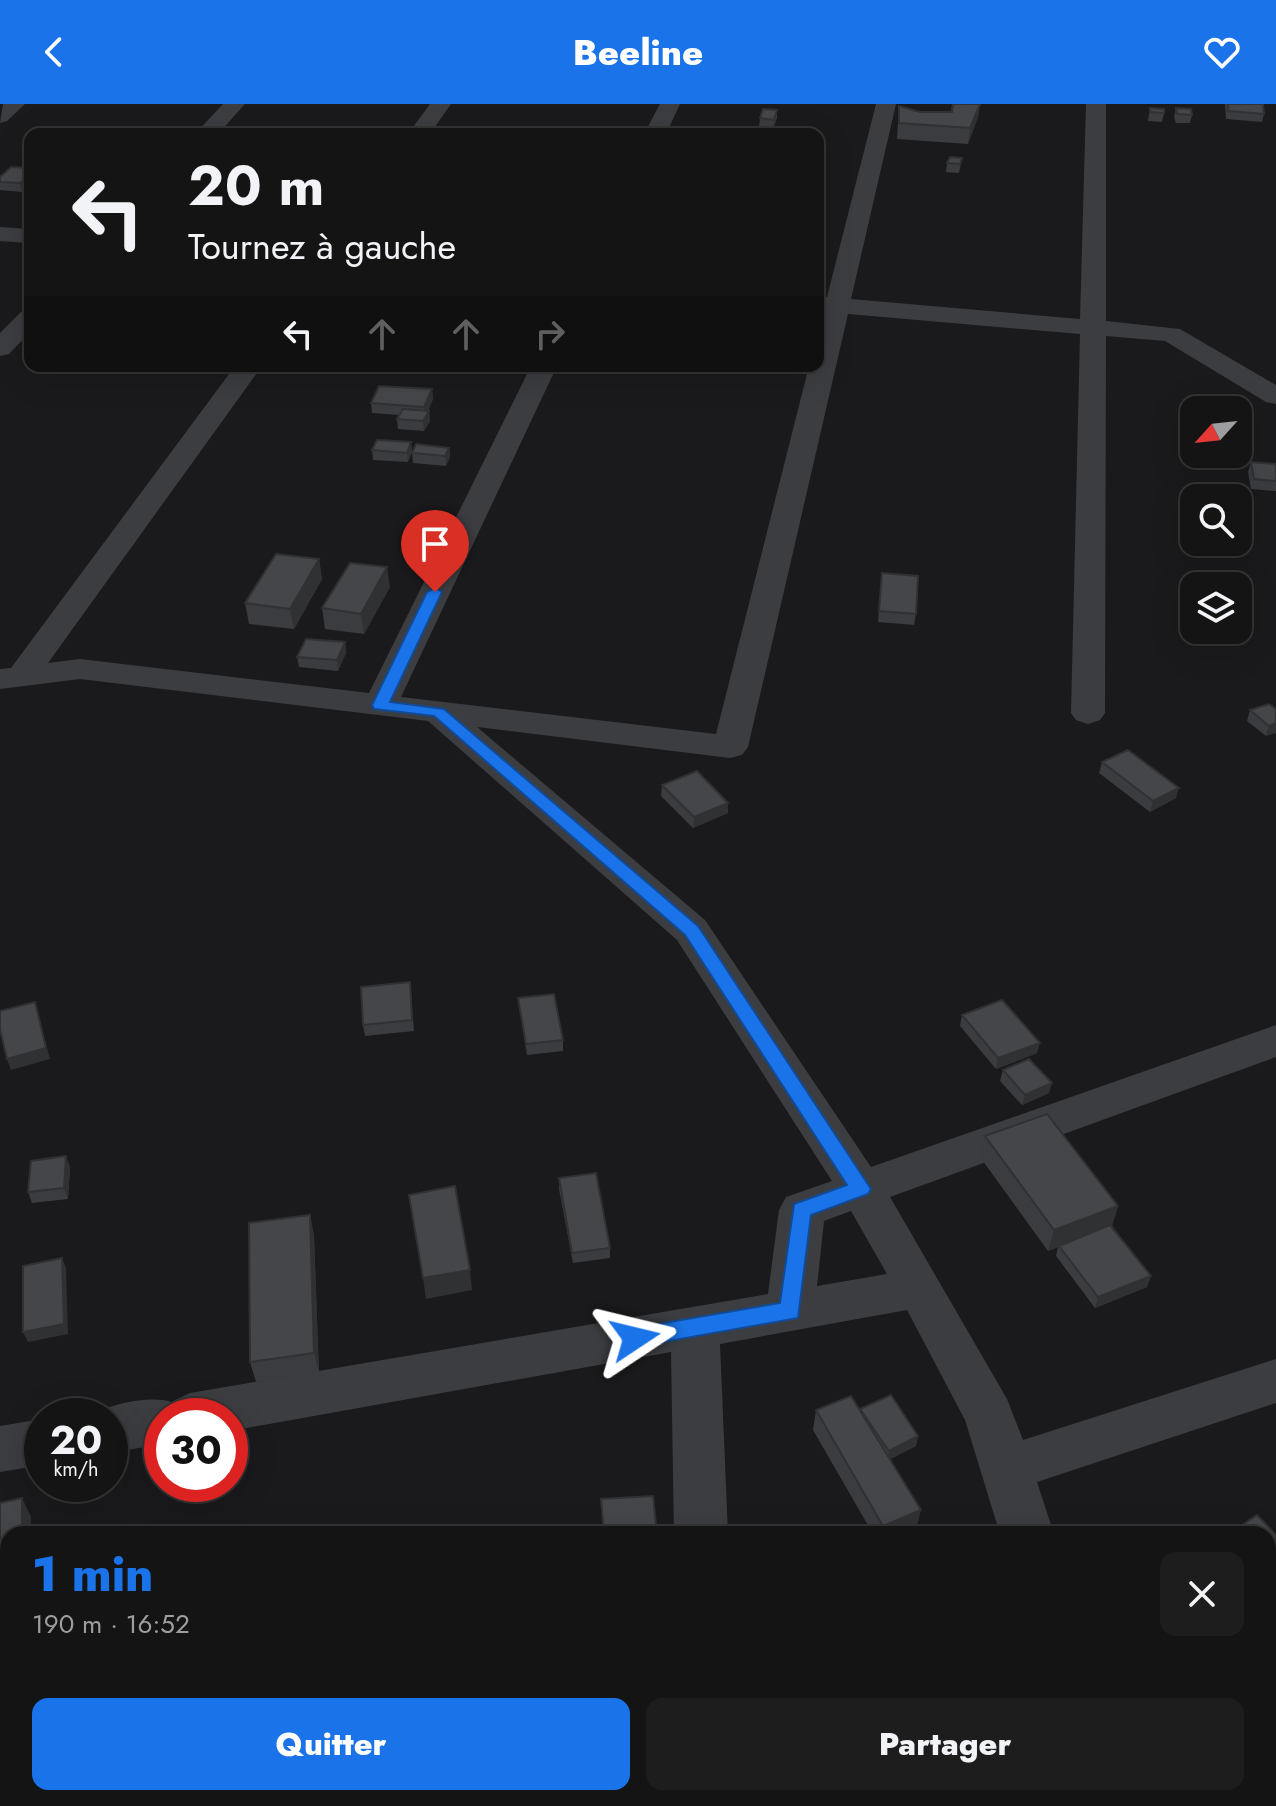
<!DOCTYPE html>
<html lang="fr">
<head>
<meta charset="utf-8">
<style>
  :root { --surface:#141415; --page:#1d1d1e; --text:#f1f3f6; --muted:#9d9ea0; --line:#333334; --accent:#1a73e8 }
  body { margin:0; font-family:Jost,sans-serif; background:var(--page); color:var(--text); height:100vh; display:flex; flex-direction:column; font-size:30px; white-space:nowrap }
  * { box-sizing:border-box; margin:0 }
  p { font-size:26px; color:var(--muted) }
  .icon { flex:none; width:44px; height:44px; fill:none; stroke:currentColor; stroke-width:2; stroke-linecap:round; stroke-linejoin:round }
  .map { position:relative; flex:1; overflow:hidden }
  .panel { position:absolute; left:0px; top:1422px; width:1276px; height:280px; display:flex; flex-direction:column; background:var(--surface); border-radius:24px 24px 0 0; box-shadow:0 8px 32px #0002,0 0 0 2px var(--line) }
  .panel>* { flex:none }
  .guide { position:absolute; left:24px; top:24px; width:800px; height:244px; border-radius:16px; box-shadow:0 8px 32px #0002,0 0 0 2px var(--line); background:#141415; color:var(--text); overflow:hidden }
  .needle { width:52px; rotate:243deg }
  .buttons { position:absolute; left:1180px; top:292px; display:grid; gap:16px }
  .buttons a { display:grid; place-items:center; width:72px; height:72px; border-radius:16px; background:var(--surface); box-shadow:0 8px 32px #0002,0 0 0 2px var(--line); font-size:40px }
  .speed { position:absolute; left:24px; top:1294px; display:flex; gap:16px; font-size:40px; font-weight:700; text-align:center }
  .speed>* { display:grid; place-content:center; width:104px; height:104px; border-radius:50%; background:var(--surface); box-shadow:0 8px 32px #0002,0 0 0 2px var(--line); line-height:1 }
  .speed small { font-size:20px; font-weight:400 }
  .speed .limit { border:12px solid #d22; background:#fff; color:#111 }
  .pin { position:absolute; display:grid; place-items:center; width:68px; height:68px; color:#fff; margin:-82px -34px; border-radius:50% 50% 50% 0; rotate:-45deg; box-shadow:0 0 8px #0007 }
  .pin .icon { rotate:45deg }
  .me { position:absolute; width:88px; margin:-44px; rotate:80deg; stroke-linejoin:round; filter:drop-shadow(0 0 6px #0008) }
  .turn { display:flex; align-items:center; gap:28px; height:168px; padding:0 32px; font-size:36px }
  .turn .icon { width:104px; height:104px; stroke-width:2.5 }
  .turn b { display:block; font-size:56px; line-height:68px }
  .lanes { display:flex; align-items:center; height:76px; padding:0 32px; background:#0003; justify-content:center; gap:40px; direction:ltr }
  .lanes .off { opacity:.35 }
  .round { display:grid; place-items:center; flex:none; width:84px; height:84px; border-radius:16px; background:var(--page) }
  .headline { display:flex; align-items:center; justify-content:space-between; height:136px; padding:0 32px }
  h1 { font-size:48px; font-weight:800; line-height:60px; color:var(--accent) }
  .primary-button { display:flex; gap:16px; margin-top:auto; padding:16px 32px }
  .primary-button a { flex:1; height:92px; border-radius:16px; background:var(--accent); color:#fff; font-size:32px; font-weight:800; line-height:92px; text-align:center }
  .primary-button a+a { background:var(--page); color:var(--text) }
  header { display:flex; justify-content:space-between; align-items:center; height:104px; padding:0 32px; background:var(--accent); color:#fff; font-size:36px; font-weight:800 }
  .map>svg:first-child { display:block }
  .lines { fill:none; stroke-linecap:round; stroke-linejoin:round }
  .minor { fill:#3b3d41; fill-rule:evenodd }
  .wall { fill:#3a3c3f }
  .shaded-wall { fill:#303133 }
  .building { fill:#444649; stroke:#303133; stroke-width:2 }
  .route { fill:#1a73e8; stroke:#114b97; stroke-width:2 }
</style>
</head>
<body>
<header><svg class="icon" aria-label="back" viewBox="0 0 24 24"><path d="M15 5l-7 7 7 7"/></svg>Beeline<svg class="icon" aria-label="heart" viewBox="0 0 24 24"><path d="M12 20l-8-8c-3-5 5-10 8-4 3-6 11-1 8 4z"/></svg></header>
<div class="map">
<svg width="1276" height="1702" viewBox="0 0 1276 1702">
  <rect width="100%" height="100%" fill="#1a1a1c"/>
  <g class="lines">
    <path class="minor" d="M3 0H25L7 17 0 19Z
      M223 0H245L218 30H195Z
      M430 0H451L430 30H408Z
      M660 0H680L666 30H644Z
      M876 0H896L851 195 1080 215 1086 0H1106V217L1180 225 1276 281V300L1266 298 1165 237 1106 232 1105 609 1100 616 1088 620 1076 616 1071 609 1080 230 848 210 748 643 742 651 730 654 477 623 705 816 871 1063 1276 921V953L890 1093 1007 1295 1023 1336 1276 1255V1299L1037 1378 1054 1430H1000L965 1316 907 1206 720 1240 728 1430H674L671 1248 230 1327V1312H162V1340L110 1349V1312H91C108 1300 152 1291 171 1298L190 1289 768 1190 779 1106 786 1093 832 1077 677 836 428 617 80 575 0 585V565L11 564 235 262H262L48 559 80 555 369 589 531 262H557L401 593 716 630 809 262H818V227L823 208H818V192L827 193ZM851 1107 887 1170 817 1182 824 1117Z
      M0 123 30 125V139L0 137Z
      M30 205V228L9 250 0 252V229L21 208Z
      M42 1315V1361L0 1368V1322Z
      M662 1694H722L721 1702H661Z
      M1168 1694H1231L1235 1702H1172Z"/>
  </g>
  <path class="wall" d="M952 0H980L978 13 968 40 897 35 899 2 920 8H951Z
    M1225 0H1263L1264 10 1262 18 1226 15Z
    M1150 4 1164 9 1162 18 1148 17Z
    M1176 4 1192 11 1190 19H1176L1174 13Z
    M777 6V14L773 24 759 23 760 14Z
    M962 54 959 69 946 68 947 59Z
    M30 64 22 88 0 86V73Z
    M432 285 433 295 428 307H429L430 317 424 327 398 325 397 315 400 311 372 309 371 299Z
    M411 338 412 348 408 358 373 356 372 346Z
    M449 344 450 353 446 362 413 359 412 349Z
    M1251 358 1276 360V387L1251 385 1248 368Z
    M319 455 322 475 294 525 249 520 245 499Z
    M882 469 916 510 914 521 878 518Z
    M390 483 364 530 325 525 322 504Z
    M345 538 346 549 338 567 299 563 297 553Z
    M1276 605 1266 632 1247 617 1250 606Z
    M1102 658 1176 694 1150 708 1099 669Z
    M662 681 728 709 693 724 661 692Z
    M411 889 414 927 365 932 363 921Z
    M518 894 563 936V947L527 951Z
    M962 911 1037 949 996 965 960 922Z
    M1003 966 1049 989 1022 1001 1000 977Z
    M985 1032 1118 1102 1112 1122 1151 1172 1147 1183 1095 1204 1056 1152 1058 1143 1048 1147 980 1053Z
    M70 1063 68 1095 32 1099 28 1088Z
    M559 1074 610 1144V1154L573 1159 559 1085Z
    M310 1111 314 1132 319 1269 256 1278 250 1258Z
    M816 1306H860L918 1332 916 1342 890 1355 916 1425 904 1430H873L813 1326Z
    M1268 1430 1276 1431V1525L1268 1517Z"/>
  <path class="shaded-wall" d="M980 0 978 13 968 40 970 24Z
    M30 70V81L22 88 20 79Z
    M432 285 433 295 425 312 424 303Z
    M429 307 430 317 424 327 423 317Z
    M411 338 412 348 408 358 407 349Z
    M449 344 450 353 446 362 445 352Z
    M319 455 322 475 294 525 290 505Z
    M387 463 390 483 364 530 361 510Z
    M345 538 346 549 338 567 337 556Z
    M1276 619V629L1266 632 1269 622Z
    M1179 684 1176 694 1150 708 1153 697Z
    M728 699V709L693 724 694 713Z
    M35 898 50 955 11 966 7 955Z
    M1040 939 1037 949 996 965 998 954Z
    M1052 979 1049 989 1022 1001 1025 991Z
    M66 1052 70 1063 68 1095 64 1084Z
    M1118 1102 1112 1122 1048 1147 1054 1126Z
    M310 1111 314 1132 319 1269 314 1249Z
    M62 1154 66 1164 68 1230 28 1238 23 1228Z
    M470 1166 472 1186 426 1195 423 1174Z
    M1151 1172 1147 1183 1095 1204 1098 1193Z
    M918 1332 916 1342 887 1357 889 1347Z
    M22 1394 31 1413V1430H22Z
    M921 1406 916 1425 904 1430H882L883 1422Z
    M8 1510V1530L0 1532V1512Z"/>
  <path class="building" d="M953 0H980L970 24 899 19V2L920 8H952Z
    M1228 0H1263L1264 10 1228 7Z
    M1150 4 1164 5V9L1150 8Z
    M1176 4 1191 5 1192 11 1177 10Z
    M763 5 777 6 774 16 760 14Z
    M950 53 962 54 960 60 947 59Z
    M11 63 30 64V70L20 79 0 78V73Z
    M379 282 432 285 424 303 371 299Z
    M403 305 429 307 423 317 397 315Z
    M377 336 411 338 407 349 372 346Z
    M416 340 449 344 445 352 412 349Z
    M1251 358 1276 360V377L1254 375Z
    M276 450 319 455 290 505 245 499Z
    M350 459 387 463 361 510 322 504Z
    M882 469 918 472 916 510 879 507Z
    M306 535 345 538 337 556 297 553Z
    M1269 600 1276 605V619L1269 622 1250 606Z
    M1128 646 1179 684 1153 697 1102 658Z
    M697 667 728 699 694 713 662 681Z
    M410 878 412 916 363 921 361 883Z
    M554 890 563 936 526 940 518 894Z
    M1002 896 1040 939 998 954 962 911Z
    M35 898 46 944 7 955 0 925V907Z
    M1029 955 1052 979 1025 991 1003 966Z
    M1047 1010 1118 1102 1054 1126 985 1032Z
    M66 1052 64 1084 28 1088 31 1057Z
    M596 1069 610 1144 572 1149 559 1074Z
    M455 1082 470 1166 423 1174 409 1091Z
    M310 1111 314 1249 250 1258 249 1119Z
    M1110 1121 1151 1172 1098 1193 1059 1142Z
    M62 1154 64 1220 23 1228V1162Z
    M891 1291 918 1332 889 1347 860 1305Z
    M851 1292 921 1406 883 1422 816 1306Z
    M653 1392 657 1430H604L601 1395Z
    M22 1394V1430H8V1510L0 1512V1399Z
    M1257 1411 1276 1431V1496L1268 1487V1430H1229Z
    M474 1694H519L520 1702H474Z"/>
  <path class="route" d="M435 484 442 488 390 598 444 605 698 822 871 1085 868 1090 811 1111 798 1214 635 1243 628 1241 624 1234 628 1227 635 1224 780 1199 794 1100 847 1081 685 831 434 612 374 605 372 601 427 488Z"/>
</svg>
<div class="buttons">
<a><svg class="needle" viewBox="-14 -14 28 28"><path d="M0-13l5 13h-10z" fill="#e53935"/><path d="M0 13l5-13h-10z" fill="#9d9ea0"/></svg></a>
<a><svg class="icon" aria-label="search" viewBox="0 0 24 24"><circle cx="10" cy="10" r="6"/><path d="M15 15l6 6"/></svg></a>
<a><svg class="icon" aria-label="layers" viewBox="0 0 24 24"><path d="M12 4l9 5-9 5-9-5zM3 14l9 5 9-5"/></svg></a>
</div>
<div class="speed"><div>20<small>km/h</small></div><div class="limit">30</div></div>
<div class="pin" style="left:435px;top:488px;background:#d93025"><svg class="icon" aria-label="arrive" viewBox="0 0 24 24"><path d="M6 21V4h12l-3 4 3 4H6"/></svg></div>
<svg class="me" style="left:635px;top:1234px" viewBox="-20 -20 40 40"><path d="M0-17L14 15 0 8-14 15z" fill="#1a73e8" stroke="#fff" stroke-width="4"/></svg>
<div class="guide">
<div class="turn"><svg class="icon" aria-label="left" viewBox="0 0 24 24"><path d="M17 20v-9H6M10 6l-5 5 5 5"/></svg><div><b>20 m</b>Tournez à gauche</div></div>
<div class="lanes"><svg class="icon" aria-label="left" viewBox="0 0 24 24"><path d="M17 20v-9H6M10 6l-5 5 5 5"/></svg><svg class="icon off" aria-label="ahead" viewBox="0 0 24 24"><path d="M12 20V5M6 11l6-6 6 6"/></svg><svg class="icon off" aria-label="ahead" viewBox="0 0 24 24"><path d="M12 20V5M6 11l6-6 6 6"/></svg><svg class="icon off" aria-label="right" viewBox="0 0 24 24"><path d="M7 20v-9h11M14 6l5 5-5 5"/></svg></div>
</div>
<section class="panel">
<div class="headline"><div><h1>1 min</h1><p>190 m · 16:52</p></div><a class="round"><svg class="icon" aria-label="close" viewBox="0 0 24 24"><path d="M6 6l12 12M18 6L6 18"/></svg></a></div>
<div class="primary-button"><a>Quitter</a><a>Partager</a></div>
</section>
</div>
</body>
</html>
